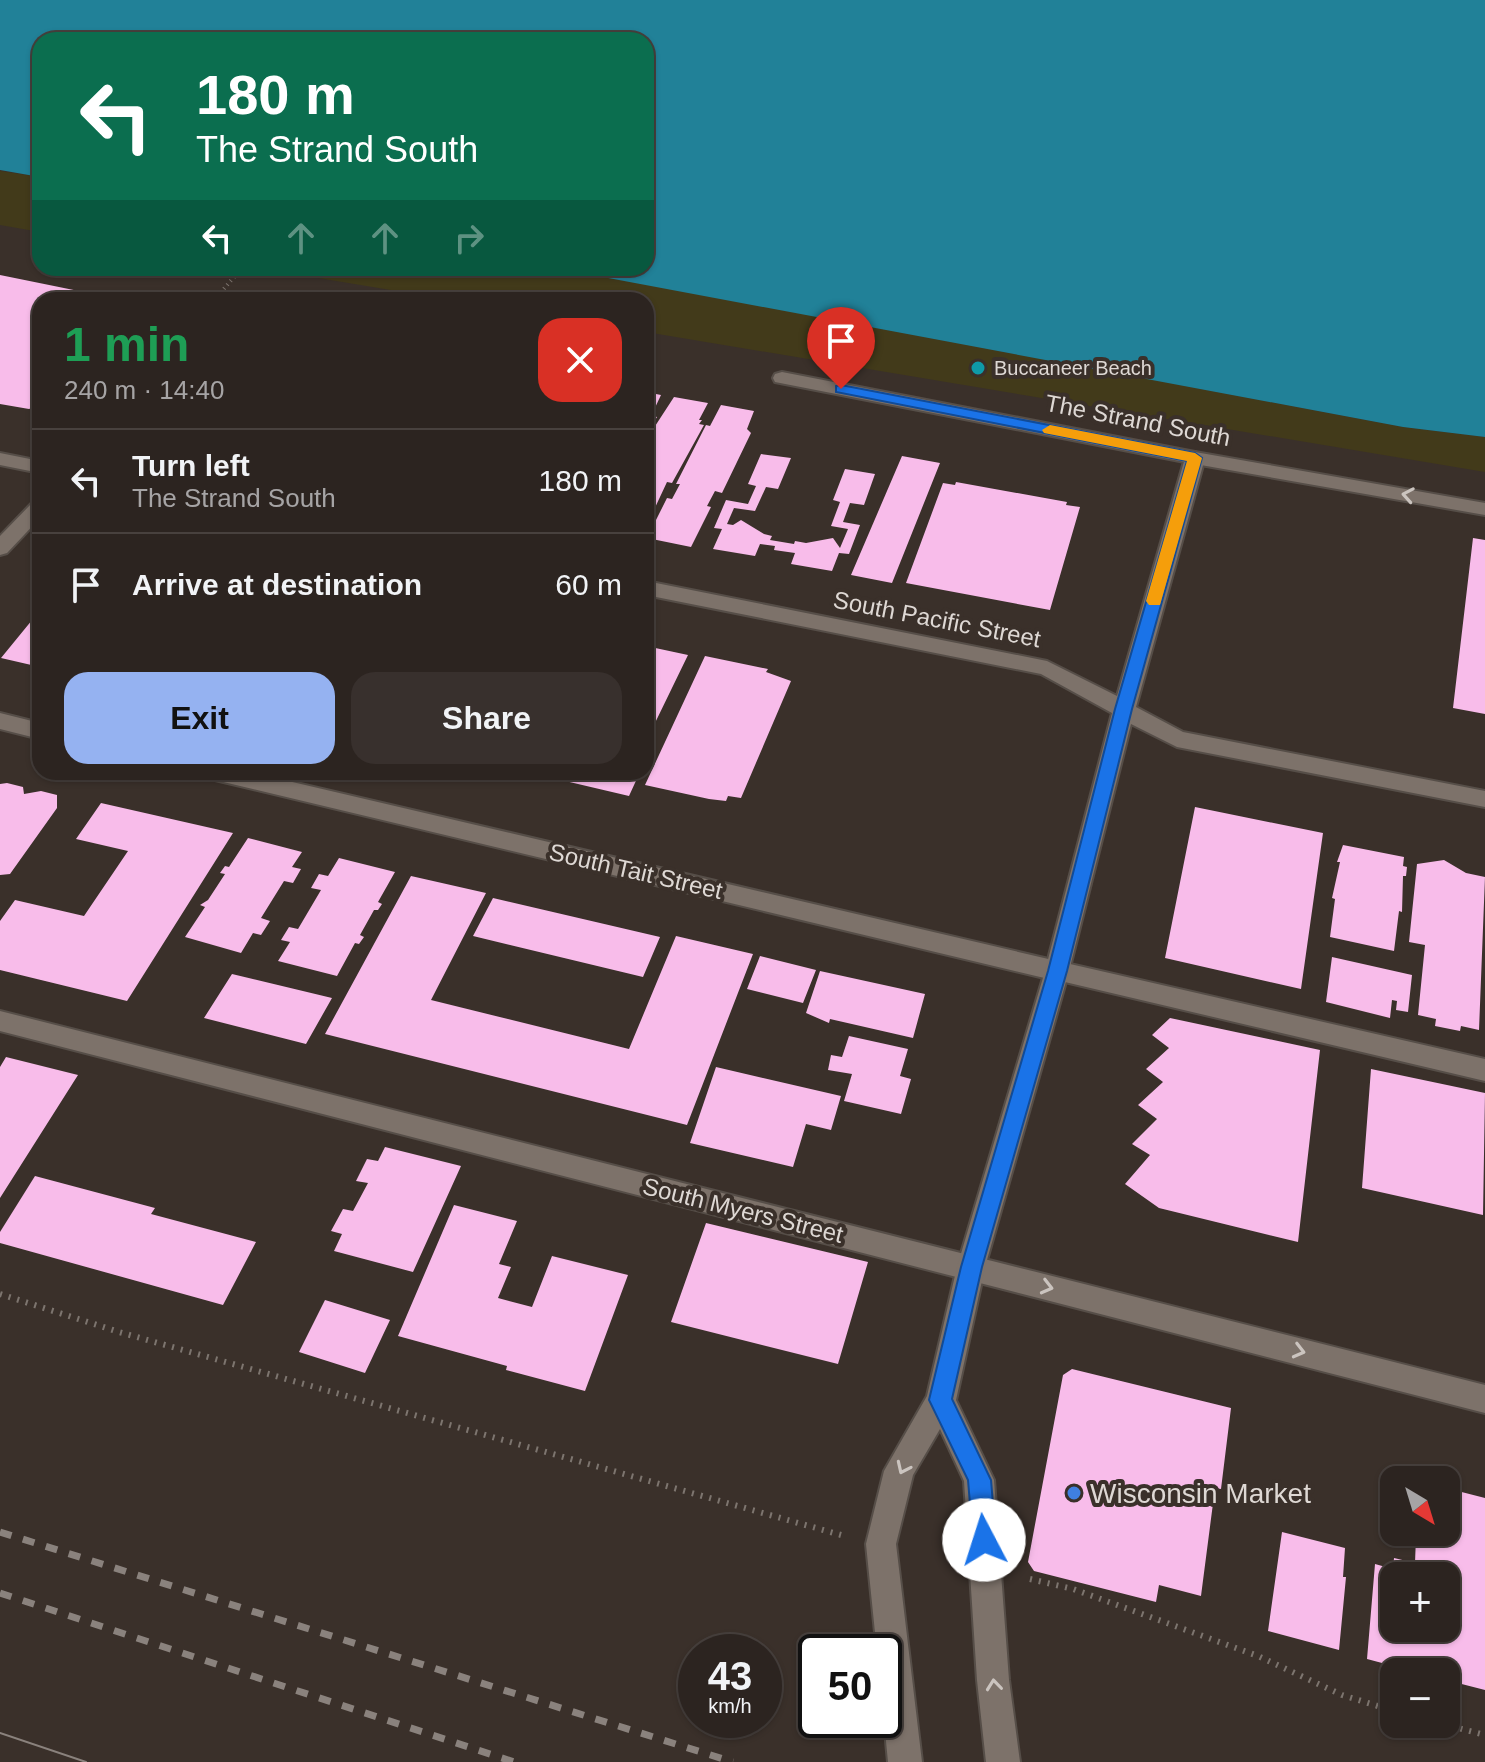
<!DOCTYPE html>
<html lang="en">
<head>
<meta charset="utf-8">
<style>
  :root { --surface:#2c2420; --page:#38302d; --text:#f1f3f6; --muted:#a6a4a5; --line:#48413e; --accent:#95b2f1 }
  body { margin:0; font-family:Helvetica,sans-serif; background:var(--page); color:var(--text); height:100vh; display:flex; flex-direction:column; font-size:30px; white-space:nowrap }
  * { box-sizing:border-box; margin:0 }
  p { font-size:26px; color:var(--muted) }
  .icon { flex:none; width:44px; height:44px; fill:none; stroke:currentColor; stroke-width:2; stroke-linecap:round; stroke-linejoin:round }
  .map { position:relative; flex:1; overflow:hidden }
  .panel { position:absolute; left:32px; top:292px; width:622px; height:488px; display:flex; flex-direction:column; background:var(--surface); border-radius:24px; box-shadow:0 2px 6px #0004,0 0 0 2px var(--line) }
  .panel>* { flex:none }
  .guide { position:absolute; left:32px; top:32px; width:622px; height:244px; border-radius:24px; box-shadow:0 2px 6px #0004,0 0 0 2px var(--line); background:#0b6e4f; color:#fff; overflow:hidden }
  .needle { width:52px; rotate:142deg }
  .buttons { position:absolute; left:1380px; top:1466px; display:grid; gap:16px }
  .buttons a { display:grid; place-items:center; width:80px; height:80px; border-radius:16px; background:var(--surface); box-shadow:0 2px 6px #0004,0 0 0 2px var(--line); font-size:40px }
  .speed { position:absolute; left:678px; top:1634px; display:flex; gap:16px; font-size:40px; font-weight:700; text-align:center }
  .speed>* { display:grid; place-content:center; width:104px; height:104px; border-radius:50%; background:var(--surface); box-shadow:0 2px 6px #0004,0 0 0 2px var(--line); line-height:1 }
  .speed small { font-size:20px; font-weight:400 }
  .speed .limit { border:4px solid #111; border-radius:12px; background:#fff; color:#111 }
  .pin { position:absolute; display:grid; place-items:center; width:68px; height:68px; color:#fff; margin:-82px -34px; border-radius:50% 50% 50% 0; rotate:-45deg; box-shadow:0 0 8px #0007 }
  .pin .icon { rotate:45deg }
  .me { position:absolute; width:88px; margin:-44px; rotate:355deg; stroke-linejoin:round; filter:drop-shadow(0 0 6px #0008) }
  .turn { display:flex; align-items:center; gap:28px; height:168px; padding:0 32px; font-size:36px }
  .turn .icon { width:104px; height:104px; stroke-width:2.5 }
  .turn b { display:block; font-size:56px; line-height:68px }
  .lanes { display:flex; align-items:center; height:76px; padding:0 32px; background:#0003; justify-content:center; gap:40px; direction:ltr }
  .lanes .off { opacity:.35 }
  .round { display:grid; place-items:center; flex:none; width:84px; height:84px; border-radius:24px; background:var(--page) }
  .headline { display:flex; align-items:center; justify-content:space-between; height:136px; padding:0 32px }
  h1 { font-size:48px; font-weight:700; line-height:60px; color:#1e9e55 }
  .action { display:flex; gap:16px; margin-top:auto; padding:16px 32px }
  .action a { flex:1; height:92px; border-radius:24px; background:var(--accent); color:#111; font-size:32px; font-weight:700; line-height:92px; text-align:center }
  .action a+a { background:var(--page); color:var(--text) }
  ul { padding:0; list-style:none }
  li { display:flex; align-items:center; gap:24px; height:104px; padding:0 32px; border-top:2px solid var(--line) }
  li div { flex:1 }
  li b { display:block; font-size:30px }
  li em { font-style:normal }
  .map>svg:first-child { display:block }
  .sand { fill:#423a1a }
  .water { fill:#218198 }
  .building { fill:#f8bcea; fill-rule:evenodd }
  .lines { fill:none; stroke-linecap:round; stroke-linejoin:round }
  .lane-casing { stroke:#564e48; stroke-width:4 }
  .street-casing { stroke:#564e48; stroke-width:4 }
  .secondary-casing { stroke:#564e48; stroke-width:4 }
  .path-far1 { stroke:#7d756f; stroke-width:4; stroke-dasharray:1 4; stroke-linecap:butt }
  .path { stroke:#7d756f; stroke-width:6; stroke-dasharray:2 7; stroke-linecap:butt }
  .lane { fill:#7d726a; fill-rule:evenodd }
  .street { fill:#7d726a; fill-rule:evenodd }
  .secondary { fill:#7d726a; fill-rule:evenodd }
  .tram { stroke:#8a827d; stroke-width:2 }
  .rail { stroke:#8a827d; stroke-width:7; stroke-dasharray:12 12; stroke-linecap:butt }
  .oneway { stroke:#cbc4bf }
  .route { fill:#1a73e8; stroke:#114b97; stroke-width:2 }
  .slow { fill:#f59e0b }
  .culture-dot { fill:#0f9aa8; stroke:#3a302a; stroke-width:3 }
  .shop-dot { fill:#3f7fe0; stroke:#3a302a; stroke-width:3 }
  .labels { text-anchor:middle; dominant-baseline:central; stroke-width:8; stroke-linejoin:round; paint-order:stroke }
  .far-poi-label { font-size:20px; fill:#ded8d4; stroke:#3a302a; text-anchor:start }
  .street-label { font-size:24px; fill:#ded8d4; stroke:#3a302a }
  .near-poi-label { font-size:28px; fill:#ded8d4; stroke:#3a302a; text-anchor:start }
</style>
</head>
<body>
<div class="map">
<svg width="1485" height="1762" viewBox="0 0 1485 1762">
  <rect width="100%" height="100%" fill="#3a302a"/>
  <path class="sand" d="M0 171 40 177V232L0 225Z
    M258 268 564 269 1403 427 1485 437V472L646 332V300H451Z"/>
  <path class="water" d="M0 0H1485V437L1403 427 555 268H646V40H40V177L0 170Z"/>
  <path class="building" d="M0 275 118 299 40 300V390L37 393 40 394V405L29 409 0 404Z
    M646 392 661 395 653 412V416L657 417 646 435Z
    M674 397 708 403 699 420H702L699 424 704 425 672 483 667 482 646 527V440Z
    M721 405 754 411 747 429 751 433 722 493 715 491 707 506 711 507 691 547 647 538 667 498 672 499 680 484H676L706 425 710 426Z
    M761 454 791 458 778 489 766 487 755 511 734 508 727 524 733 525 741 520 764 534 772 536 770 540 794 544 795 541 806 543 833 538 840 548 848 529 831 526 840 502 833 500 845 469 875 474 864 505 850 503 843 522 860 525 849 554 839 553 832 571 791 564 795 553 774 550 775 546 760 544 755 556 713 549 722 529 714 528 726 500 748 504 756 486 748 484Z
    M902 456 940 463 892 583 851 575Z
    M956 482 1067 502 1066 505 1080 507 1050 610 906 583 943 483 955 485Z
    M1473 538 1485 540V714L1453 708Z
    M40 606V667L1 658 37 614 34 613Z
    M646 646 688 655 654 725 646 723Z
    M705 656 768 669 766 672 791 681 741 798 728 796 726 801 709 799 645 785Z
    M527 772H640L629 796Z
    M7 783 23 787 24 794 41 791 57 795V808L10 874 0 875V784Z
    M101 803 233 833 127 1001 0 970V921L15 900 84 916 128 851 76 839Z
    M1195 807 1323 833 1301 989 1165 958Z
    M248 838 302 852 292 867 301 869 293 883 284 881 261 918 270 921 261 935 253 933 241 953 185 937 205 907 200 905 208 900 225 874 220 873 225 866 229 867Z
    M1343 845 1404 857 1403 866 1407 867 1406 876H1403L1402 912 1399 911 1394 951 1330 937 1335 899 1332 898 1340 862H1337Z
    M339 858 395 872 378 902 382 904 378 910H374L360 935 364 937 359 944 355 943 337 976 278 961 290 942 281 940 289 927 298 929 321 890 311 888 319 874 328 876Z
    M1444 860 1466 873 1485 877 1479 1030 1461 1026 1460 1031 1435 1026 1436 1019 1418 1015 1425 945 1409 942 1417 864Z
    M411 876 486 893 431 1000 629 1049 676 936 753 954 687 1125 325 1034Z
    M493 898 660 937 643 977 473 936Z
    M760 956 816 970 803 1003 747 989Z
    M1332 957 1412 975 1408 1012 1396 1010 1397 1001 1392 1000 1390 1018 1326 1002Z
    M820 971 925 994 913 1038 830 1019 829 1023 806 1013Z
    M232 974 332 998 306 1044 204 1018Z
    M1170 1018 1320 1050 1298 1242 1159 1208 1125 1184 1150 1155 1132 1144 1157 1119 1138 1105 1163 1082 1146 1069 1169 1048 1152 1035Z
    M849 1036 908 1049 900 1076 911 1079 901 1114 844 1101 852 1074 828 1070 831 1055 842 1057Z
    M6 1057 78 1075 0 1198V1067Z
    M716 1067 841 1096 831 1130 806 1124 793 1167 690 1143Z
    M1371 1069 1485 1093 1483 1215 1362 1188Z
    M385 1147 461 1166 413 1272 334 1251 342 1234 331 1231 343 1209 353 1211 368 1183 356 1181 367 1159 378 1161Z
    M35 1176 155 1208 151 1214 256 1242 223 1305 0 1243V1232Z
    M454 1205 517 1221 499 1264 511 1267 498 1298 532 1307 552 1256 628 1275 585 1391 506 1370 507 1366 398 1336Z
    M706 1223 868 1262 838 1364 671 1322Z
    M325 1300 390 1320 365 1373 299 1352Z
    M1072 1369 1231 1408 1221 1489 1215 1488 1201 1596 1159 1585 1156 1602 1034 1571 1028 1562 1063 1375Z
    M1388 1477 1394 1478V1511L1386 1509Z
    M1446 1488 1485 1498V1690L1446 1680V1672H1416L1367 1659 1375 1564 1393 1569 1394 1558 1415 1563 1416 1536 1406 1532H1446ZM1394 1576H1446V1628H1394Z
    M1282 1532 1345 1548 1343 1577H1346L1339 1650 1268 1631Z"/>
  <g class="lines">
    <g class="lane-casing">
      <path id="lane" d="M1057 961 1485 1059V1081L1048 978 1045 971 1048 964Z"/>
    </g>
    <g class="street-casing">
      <path id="street" d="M782 372 1195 452 1485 503V515L1195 464 775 382 773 378 775 374Z
        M40 500V518L7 553 0 555V536L33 502Z
        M0 713 40 723V739L0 729Z
        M204 772H250L1057 961 1066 964 1069 971 1066 978 1057 981 215 780 207 778Z
        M0 1011 1485 1385V1413L0 1031Z"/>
    </g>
    <g class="secondary-casing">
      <path id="secondary" d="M1195 452 1205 458 1136 707 1183 732 1485 791V807L1177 747 1131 724 1069 971 985 1267 956 1400 994 1480 1009 1680 1020 1762H986L977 1680 964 1481 940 1429 913 1475 896 1544 922 1762H888L884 1720V1652H877L866 1544 884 1471 927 1396 957 1267 1045 971 1112 713 1041 674 646 595V581L1047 661 1117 696 1185 458Z
        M0 453 40 461V473L0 465Z"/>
    </g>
    <path class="path-far1" d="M214 300 242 268"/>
    <path class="path" d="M0 1294 119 1332 841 1535
      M1030 1579 1073 1589 1258 1656 1342 1695 1394 1711
      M1443 1724 1485 1735"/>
    <use href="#lane" class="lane"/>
    <use href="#street" class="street"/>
    <use href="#secondary" class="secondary"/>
    <path class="tram" d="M0 1733 86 1762"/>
    <path class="rail" d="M0 1532 733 1762
      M0 1593 514 1762"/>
  </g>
  <defs><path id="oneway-chevron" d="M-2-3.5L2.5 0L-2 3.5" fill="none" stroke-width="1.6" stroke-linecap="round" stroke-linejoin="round" transform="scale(2)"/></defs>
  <g class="oneway">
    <use href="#oneway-chevron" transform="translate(1408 495) rotate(-170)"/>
    <use href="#oneway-chevron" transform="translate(1047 1287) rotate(14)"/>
    <use href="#oneway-chevron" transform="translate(1299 1351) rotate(14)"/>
    <use href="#oneway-chevron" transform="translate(903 1468) rotate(115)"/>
    <use href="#oneway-chevron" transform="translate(994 1685) rotate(-96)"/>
  </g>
  <path class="route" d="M841 385 1195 453 1202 458 1132 709 1067 971 982 1267 952 1399 991 1480 996 1540 993 1548 984 1551 976 1548 973 1540 968 1480 929 1400 961 1267 1048 971 1115 709 1187 461 836 392V386Z"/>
  <path class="slow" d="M1050 425 1195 453 1202 458 1160 605H1149L1146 601 1187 461 1044 433 1042 430Z"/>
  <circle class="culture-dot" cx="978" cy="368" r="8"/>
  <circle class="shop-dot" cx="1074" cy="1493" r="8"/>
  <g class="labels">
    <g class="far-poi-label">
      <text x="994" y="368">Buccaneer Beach</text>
    </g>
    <g class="street-label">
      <text transform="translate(1138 420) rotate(11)">The Strand South</text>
      <text transform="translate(937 619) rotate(11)">South Pacific Street</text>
      <text transform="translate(636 871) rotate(13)">South Tait Street</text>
      <text transform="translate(743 1210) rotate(14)">South Myers Street</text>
    </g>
    <g class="near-poi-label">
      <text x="1090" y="1493">Wisconsin Market</text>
    </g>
  </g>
</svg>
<div class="buttons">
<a><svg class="needle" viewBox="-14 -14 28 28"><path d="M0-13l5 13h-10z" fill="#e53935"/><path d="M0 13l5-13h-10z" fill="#a6a4a5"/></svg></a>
<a>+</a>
<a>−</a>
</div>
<div class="speed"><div>43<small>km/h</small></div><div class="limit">50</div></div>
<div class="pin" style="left:841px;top:389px;background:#d93025"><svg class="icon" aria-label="arrive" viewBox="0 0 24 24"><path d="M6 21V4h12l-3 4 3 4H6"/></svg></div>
<svg class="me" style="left:984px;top:1540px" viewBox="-20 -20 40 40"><circle r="19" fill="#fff"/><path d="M0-13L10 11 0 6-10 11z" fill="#1a73e8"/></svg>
<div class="guide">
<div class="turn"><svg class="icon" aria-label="left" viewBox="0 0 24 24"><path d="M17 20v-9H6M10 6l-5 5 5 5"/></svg><div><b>180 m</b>The Strand South</div></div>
<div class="lanes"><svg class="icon" aria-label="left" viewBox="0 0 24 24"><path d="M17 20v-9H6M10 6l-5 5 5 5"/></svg><svg class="icon off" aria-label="ahead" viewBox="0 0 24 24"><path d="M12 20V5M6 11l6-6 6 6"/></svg><svg class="icon off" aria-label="ahead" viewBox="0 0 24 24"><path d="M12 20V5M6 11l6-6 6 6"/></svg><svg class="icon off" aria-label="right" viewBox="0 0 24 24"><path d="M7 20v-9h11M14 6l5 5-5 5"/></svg></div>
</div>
<section class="panel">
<div class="headline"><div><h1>1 min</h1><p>240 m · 14:40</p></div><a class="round" style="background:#d93025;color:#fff"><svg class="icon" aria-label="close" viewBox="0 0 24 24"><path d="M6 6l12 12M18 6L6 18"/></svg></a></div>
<ul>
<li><svg class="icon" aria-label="left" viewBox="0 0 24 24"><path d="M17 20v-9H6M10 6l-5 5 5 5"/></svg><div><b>Turn left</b><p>The Strand South</p></div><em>180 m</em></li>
<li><svg class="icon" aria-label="arrive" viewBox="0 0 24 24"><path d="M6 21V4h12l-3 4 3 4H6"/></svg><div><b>Arrive at destination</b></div><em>60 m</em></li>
</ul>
<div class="action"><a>Exit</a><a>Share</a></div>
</section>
</div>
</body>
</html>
